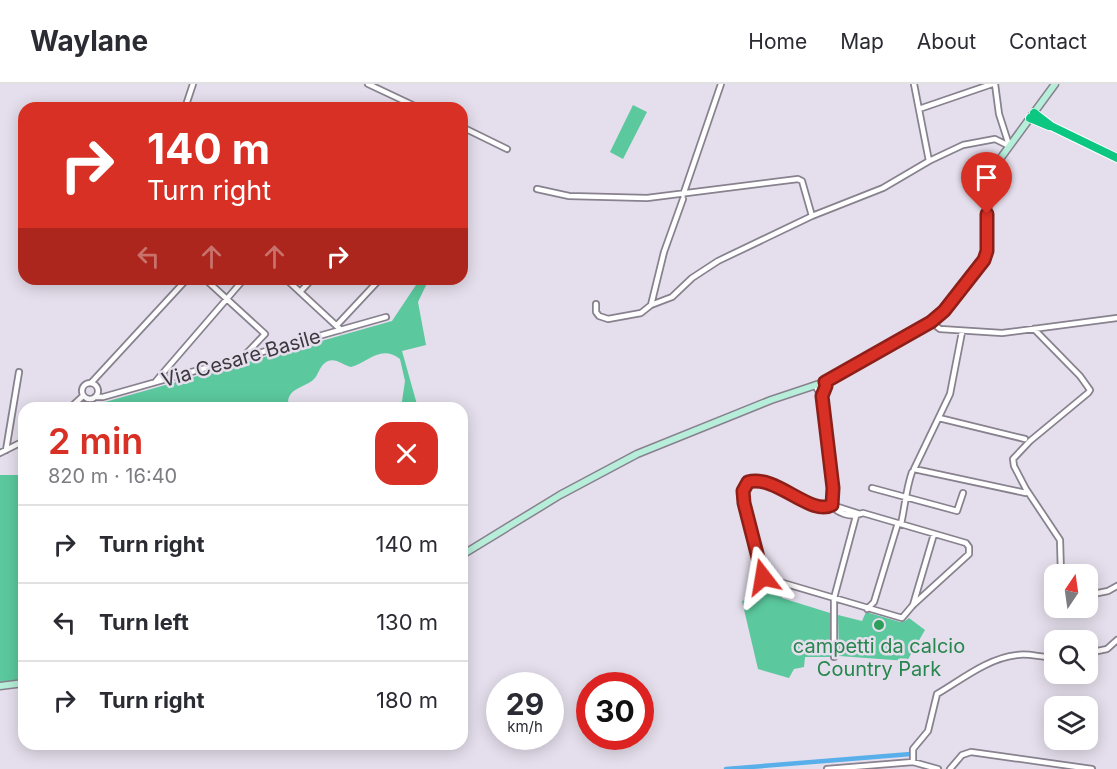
<!DOCTYPE html>
<html lang="en">
<head>
<meta charset="utf-8">
<style>
  :root { --surface:#fff; --page:#f2f2f3; --text:#2b2b33; --muted:#7c7c81; --line:#e1e1e2; --accent:#d93025 }
  body { margin:0; font-family:Inter,sans-serif; background:var(--page); color:var(--text); height:100vh; display:flex; flex-direction:column; font-size:22px; white-space:nowrap }
  * { box-sizing:border-box; margin:0 }
  p { font-size:20px; color:var(--muted) }
  .icon { flex:none; width:33px; height:33px; fill:none; stroke:currentColor; stroke-width:2; stroke-linecap:round; stroke-linejoin:round }
  .map { position:relative; flex:1; overflow:hidden }
  .drawer { position:absolute; left:18px; top:318px; width:450px; height:348px; display:flex; flex-direction:column; background:var(--surface); border-radius:18px; box-shadow:0 3px 15px #0003 }
  .drawer>* { flex:none }
  .top-card { position:absolute; left:18px; top:18px; width:450px; height:183px; border-radius:18px; box-shadow:0 3px 15px #0003; background:#d93025; color:#fff; overflow:hidden }
  .needle { width:39px; rotate:13deg }
  .fabs { position:absolute; left:1044px; top:480px; display:grid; gap:12px }
  .fabs a { display:grid; place-items:center; width:54px; height:54px; border-radius:12px; background:var(--surface); box-shadow:0 3px 15px #0003; font-size:30px }
  .speed { position:absolute; left:486px; top:588px; display:flex; gap:12px; font-size:30px; font-weight:700; text-align:center }
  .speed>* { display:grid; place-content:center; width:78px; height:78px; border-radius:50%; background:var(--surface); box-shadow:0 3px 15px #0003; line-height:1 }
  .speed small { font-size:15px; font-weight:400 }
  .speed .limit { border:9px solid #d22; background:#fff; color:#111 }
  .pin { position:absolute; display:grid; place-items:center; width:51px; height:51px; color:#fff; margin:-62px -26px; border-radius:50% 50% 50% 0; rotate:-45deg; box-shadow:0 0 6px #0007 }
  .pin .icon { rotate:45deg }
  .me { position:absolute; width:66px; margin:-33px; rotate:346deg; stroke-linejoin:round; filter:drop-shadow(0 0 4px #0008) }
  .turn { display:flex; align-items:center; gap:21px; height:126px; padding:0 30px; font-size:27px }
  .turn .icon { width:78px; height:78px; stroke-width:2.5 }
  .turn b { display:block; font-size:42px; line-height:51px }
  .lanes { display:flex; align-items:center; height:57px; padding:0 30px; background:#0003; justify-content:center; gap:30px; direction:ltr }
  .lanes .off { opacity:.35 }
  .round { display:grid; place-items:center; flex:none; width:63px; height:63px; border-radius:18px; background:var(--page) }
  .head { display:flex; align-items:center; justify-content:space-between; height:102px; padding:0 30px }
  h1 { font-size:36px; font-weight:600; line-height:45px; color:var(--accent) }
  ul { padding:0; list-style:none }
  li { display:flex; align-items:center; gap:18px; height:78px; padding:0 30px; border-top:2px solid var(--line) }
  li div { flex:1 }
  li b { display:block; font-size:22px }
  li em { font-style:normal }
  header { display:flex; align-items:center; gap:36px; box-sizing:border-box; height:84px; padding:0 30px; background:var(--surface); border-bottom:2px solid var(--line) }
  header strong { font-size:28px }
  nav { display:flex; gap:33px; margin-inline-start:auto; font-size:21px }
  .map>svg:first-child { display:block }
  .green { fill:#5bc89d }
  .lines { fill:none; stroke-linecap:round; stroke-linejoin:round }
  .canal { stroke:#59afea; stroke-width:4.5 }
  .street-casing { stroke:#88818e; stroke-width:8 }
  .secondary-casing { stroke:#88818e; stroke-width:9 }
  .highway-casing { stroke:#fff; stroke-width:10 }
  .street { stroke:#fff; stroke-width:4.5 }
  .secondary { stroke:#b6eeda; stroke-width:6 }
  .highway { stroke:#0bc782; stroke-width:8 }
  .route-casing { stroke:#8d1f18; stroke-width:15 }
  .route { stroke:#d93025; stroke-width:10 }
  .leisure-dot { fill:#2e9e5b; stroke:#e5deec; stroke-width:2 }
  .labels { text-anchor:middle; dominant-baseline:central; stroke-width:5; stroke-linejoin:round; paint-order:stroke }
  .street-label { font-size:20px; fill:#3b383e; stroke:#e5deec }
  .leisure-label { font-size:20px; fill:#27864d; stroke:#e5deec }
</style>
</head>
<body>
<header>
<strong>Waylane</strong>
<nav><a>Home</a><a>Map</a><a>About</a><a>Contact</a></nav>
</header>
<div class="map">
<svg width="1117" height="685" viewBox="0 0 1117 685">
  <rect width="100%" height="100%" fill="#e5deec"/>
  <path class="green" d="M633 21 647 28 623 75 610 68Z
    M420 195H429L418 218 426 261 402 267 418 324H401L405 297 400 275C380 260 368 279 351 283 343 281 336 274 328 277 319 281 319 291 313 296 303 304 290 304 288 317L293 324H75L82 318H105L392 237Z
    M0 391H24V596L0 598Z
    M777 502 784 504 782 514 830 529 833 573H805L804 583 794 585 789 594 758 585 742 517 763 511 762 505Z
    M866 528 900 538 905 537 909 534 925 546 907 577 839 572 838 531 862 537Z"/>
  <g class="lines">
    <path class="canal" d="M726 685 911 670"/>
    <g class="street-casing">
      <path id="street" d="M368 0 419 24
        M914 0 929 77
        M995 0 999 30 1009 61
        M185 24 193 0
        M919 25 992 0
        M462 43 507 65
        M537 105 569 112 647 114 798 95 802 97 812 132
        M683 111 721 0
        M205 195 265 250 244 272
        M286 195 341 246
        M300 208 312 195
        M596 220V228L599 232 608 235 641 229 651 221 672 213 692 194 718 177 812 132 883 104 929 77 963 61 995 55 1009 62
        M651 221 664 168 683 115
        M931 238 940 245 1002 249 1117 234
        M337 241 380 195
        M1034 245 1080 292 1090 306 1088 309 1030 357 1013 375 1014 382 1026 405 1060 456 1061 490
        M962 248 950 310 914 385 1026 409
        M156 297 244 195
        M82 307a8 8 0 1 1 16 0a8 8 0 1 1-16 0Z
        M91 299 187 195
        M815 301 821 312 833 404 832 421C810 433 776 390 748 398L743 407 744 419 763 493 902 534 913 521 969 470V463L966 459 863 429 860 430
        M821 312 826 301 825 298
        M95 313H103L386 233
        M70 324 83 312
        M939 334 1025 355
        M6 366 19 288
        M0 369 24 357
        M872 404 957 427 963 409
        M832 421 860 430C851 434 836 429 832 421Z
        M901 440C905 422 906 405 912 388
        M1088 511 1108 507 1117 502
        M913 521 934 450
        M867 525 874 518 898 439
        M1088 569 1107 565 1117 556
        M834 573V514L856 432
        M913 678V665L928 647 937 610C961 596 988 574 1017 571 1030 569 1042 574 1054 573
        M827 685 913 678 938 685
        M950 685 962 671 971 668 1092 685"/>
    </g>
    <g class="secondary-casing">
      <path id="secondary" d="M462 471 560 411 637 370 771 316 825 298 931 238 944 227 984 176C990 162 986 147 987 132 989 113 993 93 1000 75L1055 0
        M0 602 24 599"/>
    </g>
    <g class="highway-casing">
      <path id="highway" d="M1034 29 1051 42 1117 74
        M1030 34 1049 42"/>
    </g>
    <use href="#street" class="street"/>
    <use href="#secondary" class="secondary"/>
    <use href="#highway" class="highway"/>
  </g>
  <g class="lines">
    <g class="route-casing">
      <path id="route" d="M763 493 744 419 743 407 748 398C776 390 811 433 832 421L833 404 822 312 826 302 825 298 931 238 944 227 984 176 987 167V130"/>
    </g>
    <use href="#route" class="route"/>
  </g>
  <circle class="leisure-dot" cx="879" cy="541" r="6"/>
  <g class="labels">
    <g class="street-label">
      <text transform="translate(241 274) rotate(-16)">Via Cesare Basile</text>
    </g>
    <g class="leisure-label">
      <text x="879" y="562">campetti da calcio<tspan x="879" dy="23">Country Park</tspan></text>
    </g>
  </g>
</svg>
<div class="fabs">
<a><svg class="needle" viewBox="-14 -14 28 28"><path d="M0-13l5 13h-10z" fill="#e53935"/><path d="M0 13l5-13h-10z" fill="#7c7c81"/></svg></a>
<a><svg class="icon" aria-label="search" viewBox="0 0 24 24"><circle cx="10" cy="10" r="6"/><path d="M15 15l6 6"/></svg></a>
<a><svg class="icon" aria-label="layers" viewBox="0 0 24 24"><path d="M12 4l9 5-9 5-9-5zM3 14l9 5 9-5"/></svg></a>
</div>
<div class="speed"><div>29<small>km/h</small></div><div class="limit">30</div></div>
<div class="pin" style="left:987px;top:130px;background:#d93025"><svg class="icon" aria-label="arrive" viewBox="0 0 24 24"><path d="M6 21V4h12l-3 4 3 4H6"/></svg></div>
<svg class="me" style="left:763px;top:493px" viewBox="-20 -20 40 40"><path d="M0-17L14 15 0 8-14 15z" fill="#d93025" stroke="#fff" stroke-width="4"/></svg>
<div class="top-card">
<div class="turn"><svg class="icon" aria-label="right" viewBox="0 0 24 24"><path d="M7 20v-9h11M14 6l5 5-5 5"/></svg><div><b>140 m</b>Turn right</div></div>
<div class="lanes"><svg class="icon off" aria-label="left" viewBox="0 0 24 24"><path d="M17 20v-9H6M10 6l-5 5 5 5"/></svg><svg class="icon off" aria-label="ahead" viewBox="0 0 24 24"><path d="M12 20V5M6 11l6-6 6 6"/></svg><svg class="icon off" aria-label="ahead" viewBox="0 0 24 24"><path d="M12 20V5M6 11l6-6 6 6"/></svg><svg class="icon" aria-label="right" viewBox="0 0 24 24"><path d="M7 20v-9h11M14 6l5 5-5 5"/></svg></div>
</div>
<section class="drawer">
<div class="head"><div><h1>2 min</h1><p>820 m · 16:40</p></div><a class="round" style="background:#d93025;color:#fff"><svg class="icon" aria-label="close" viewBox="0 0 24 24"><path d="M6 6l12 12M18 6L6 18"/></svg></a></div>
<ul>
<li><svg class="icon" aria-label="right" viewBox="0 0 24 24"><path d="M7 20v-9h11M14 6l5 5-5 5"/></svg><div><b>Turn right</b></div><em>140 m</em></li>
<li><svg class="icon" aria-label="left" viewBox="0 0 24 24"><path d="M17 20v-9H6M10 6l-5 5 5 5"/></svg><div><b>Turn left</b></div><em>130 m</em></li>
<li><svg class="icon" aria-label="right" viewBox="0 0 24 24"><path d="M7 20v-9h11M14 6l5 5-5 5"/></svg><div><b>Turn right</b></div><em>180 m</em></li>
</ul>
</section>
</div>
</body>
</html>
